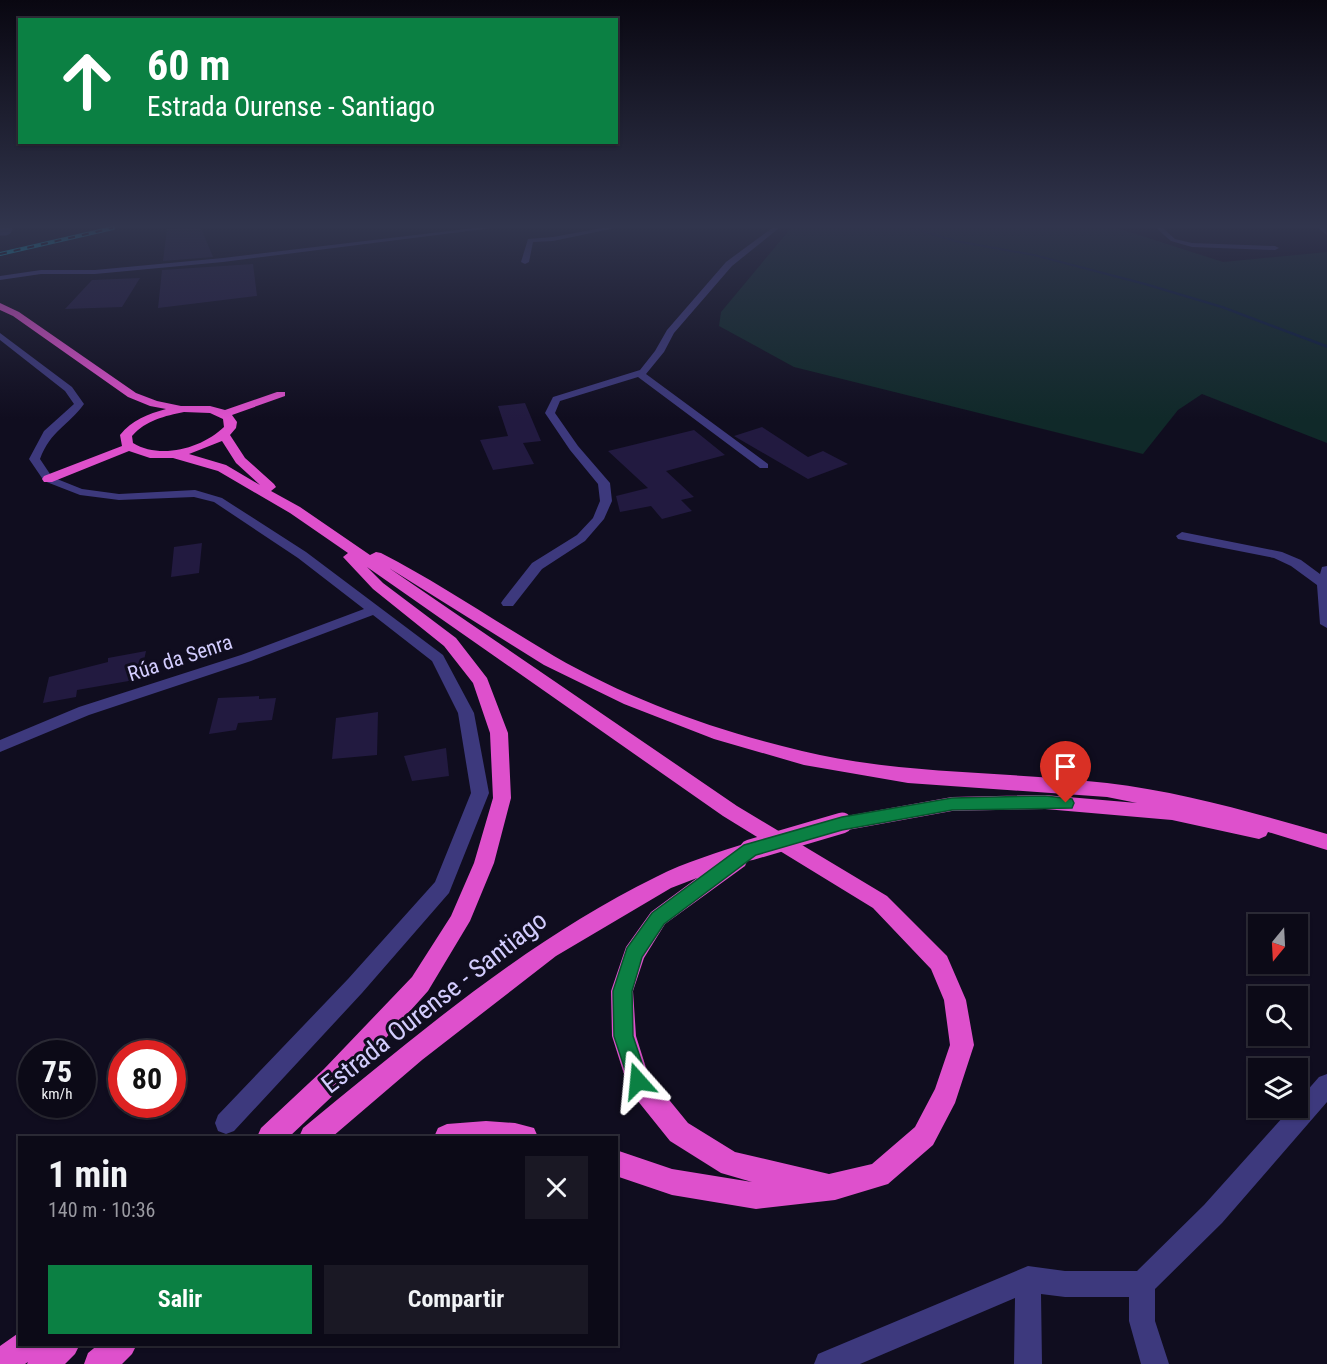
<!DOCTYPE html>
<html lang="es">
<head>
<meta charset="utf-8">
<style>
  :root { --surface:#0c0a17; --page:#1a1824; --text:#f1f3f6; --muted:#9a9aa1; --line:#2c2b36; --accent:#0b8043 }
  body { margin:0; font-family:"Roboto Condensed",sans-serif; background:var(--page); color:var(--text); height:100vh; display:flex; flex-direction:column; font-size:22px; white-space:nowrap }
  * { box-sizing:border-box; margin:0 }
  p { font-size:20px; color:var(--muted) }
  .icon { flex:none; width:33px; height:33px; fill:none; stroke:currentColor; stroke-width:2; stroke-linecap:round; stroke-linejoin:round }
  .map { position:relative; flex:1; overflow:hidden }
  .panel { position:absolute; left:18px; top:1136px; width:600px; height:210px; display:flex; flex-direction:column; background:var(--surface); border-radius:0px; box-shadow:0 2px 4px #0004,0 0 0 2px var(--line) }
  .panel>* { flex:none }
  .top-card { position:absolute; left:18px; top:18px; width:600px; height:126px; border-radius:0px; box-shadow:0 2px 4px #0004,0 0 0 2px var(--line); background:#0b8043; color:#fff; overflow:hidden }
  .needle { width:39px; rotate:198deg }
  .fabs { position:absolute; left:1248px; top:914px; display:grid; gap:12px }
  .fabs a { display:grid; place-items:center; width:60px; height:60px; border-radius:0px; background:var(--surface); box-shadow:0 2px 4px #0004,0 0 0 2px var(--line); font-size:30px }
  .speed { position:absolute; left:18px; top:1040px; display:flex; gap:12px; font-size:30px; font-weight:700; text-align:center }
  .speed>* { display:grid; place-content:center; width:78px; height:78px; border-radius:50%; background:var(--surface); box-shadow:0 2px 4px #0004,0 0 0 2px var(--line); line-height:1 }
  .speed small { font-size:15px; font-weight:400 }
  .speed .limit { border:9px solid #d22; background:#fff; color:#111 }
  .pin { position:absolute; display:grid; place-items:center; width:51px; height:51px; color:#fff; margin:-62px -26px; border-radius:50% 50% 50% 0; rotate:-45deg; box-shadow:0 0 6px #0007 }
  .pin .icon { rotate:45deg }
  .me { position:absolute; width:66px; margin:-33px; rotate:342deg; stroke-linejoin:round; filter:drop-shadow(0 0 4px #0008) }
  .turn { display:flex; align-items:center; gap:21px; height:126px; padding:0 30px; font-size:27px }
  .turn .icon { width:78px; height:78px; stroke-width:2.5 }
  .turn b { display:block; font-size:42px; line-height:51px }
  .round { display:grid; place-items:center; flex:none; width:63px; height:63px; border-radius:0px; background:var(--page) }
  .overview { display:flex; align-items:center; justify-content:space-between; height:102px; padding:0 30px }
  h1 { font-size:36px; font-weight:700; line-height:45px }
  .button { display:flex; gap:12px; margin-top:auto; padding:12px 30px }
  .button a { flex:1; height:69px; border-radius:0px; background:var(--accent); color:#fff; font-size:24px; font-weight:700; line-height:69px; text-align:center }
  .button a+a { background:var(--page); color:var(--text) }
  .map>svg:first-child { display:block }
  .green { fill:#102929 }
  .lines { fill:none; stroke-linecap:round; stroke-linejoin:round }
  .stream { fill:#0c1e3f; fill-rule:evenodd }
  .building { fill:#221a40 }
  .minor { fill:#3d397d; fill-rule:evenodd }
  .tertiary { stroke:#3d397d; stroke-width:15 }
  .trunk { fill:#de50cc; fill-rule:evenodd }
  .rail-casing { stroke:#06d5f1; stroke-width:4 }
  .rail { stroke:#100d1f; stroke-width:2; stroke-dasharray:7; stroke-linecap:butt }
  .trunk-bridge { stroke:#de50cc; stroke-width:21 }
  .route { fill:#0b8043; stroke:#07532c; stroke-width:1.5 }
  .labels { text-anchor:middle; dominant-baseline:central; stroke-width:6; stroke-linejoin:round; paint-order:stroke }
  .street-label { font-size:21px; fill:#d3cdfe; stroke:#100d1f }
  .near-street-label { font-size:26px; fill:#d3cdfe; stroke:#100d1f }
</style>
</head>
<body>
<div class="map">
<svg width="1327" height="1364" viewBox="0 0 1327 1364">
  <rect width="100%" height="100%" fill="#100d1f"/>
  <path class="green" d="M791 228H1117L1223 262 1327 252V443L1202 394 1178 410 1143 454 794 367 719 326 721 312Z"/>
  <g class="lines">
    <path class="stream" d="M910 228H915L956 240 1034 254 1146 283 1223 306 1327 345V348L1221 308 1144 285 1034 256 955 242Z"/>
  </g>
  <path class="building" d="M177 228H201L213 257 163 261 167 229Z
    M253 264 257 296 158 308 162 270Z
    M140 278 122 307 65 309 92 280Z
    M525 403 541 441 523 443 534 464 493 470 480 440 508 436 498 406Z
    M762 427 808 457 823 451 848 464 808 479 734 436Z
    M694 430 725 455 666 471 694 497 681 500 692 511 662 519 651 506 620 512 616 496 648 488 608 451Z
    M202 543 199 573 171 577 174 547Z
    M146 651 140 679 77 690 76 697 43 703 49 677 108 662V658Z
    M259 696V699L276 698 272 720 238 723 236 730 209 734 218 698Z
    M378 712 377 755 332 759 336 718Z
    M446 748 449 776 412 781 404 756Z"/>
  <g class="lines">
    <path class="minor" d="M474 228H492L223 262 95 274H41L0 280V276L41 270H95L223 258Z
      M602 228H615L553 241 533 242 529 262 525 264 521 262 528 239 553 237Z
      M772 228H779L732 266 674 333 664 352 646 374 768 464V468H760L638 377 560 401 555 413 578 446 610 483 612 501 604 519 585 541 542 569 513 606H503L501 603 503 600 532 563 577 535 593 518 600 501 598 484 570 450 545 413 553 397 640 370 655 351 667 330 726 262Z
      M1156 228H1163L1175 239 1192 243 1275 246 1279 248 1275 250 1192 247 1171 241Z
      M1318 228H1325L1327 235Z
      M0 333 72 387 84 404C68 426 51 430 40 459L52 477 82 489 119 494 195 490 222 498 306 552 443 655 474 713 489 793 449 893 362 993 234 1131 226 1134 218 1131 215 1123 218 1115 348 979 435 882 471 793 458 713 432 661 373 615 251 661 89 715 0 752V740L79 707 241 655 364 609 298 558 214 502 194 497 119 500 80 495 44 481 29 459 44 431 74 404 65 391 0 340Z
      M1182 532 1282 552 1301 560 1320 574 1322 567 1327 566V628L1320 624 1317 585 1291 566 1274 558 1178 539 1176 536Z
      M1327 1074V1102L1222 1223 1155 1289V1321L1169 1364H1141L1129 1321V1297H1065L1041 1294 1042 1364H1014L1015 1298 860 1364H814L818 1354 1028 1266 1065 1271H1137L1204 1205 1292 1107H1298V1101L1319 1077Z"/>
    <path class="tertiary" d="M0 228H5"/>
    <path class="trunk" d="M0 303 19 312 136 393 157 401 181 406H210L225 410 277 392H285V396L232 415 237 422 236 428 230 435 245 458 274 484 276 487 271 491 300 507 370 555 376 552 381 553C441 584 496 622 554 656 630 700 717 731 802 751 902 775 1005 771 1107 783 1182 792 1255 813 1327 834V850L1268 832 1266 836 1259 839 1172 820 1045 809 952 811 842 831 835 828 832 823 835 818 952 797 1045 795 1137 803 1107 797 908 783 804 765 714 739 624 704 544 665 389 568 737 806 887 896 947 956 966 1000 974 1045 955 1103 933 1145 888 1184 835 1200 756 1209 672 1195 616 1176V1150L672 1169 752 1182 721 1173 670 1141 629 1090 612 1036 611 991 626 947 651 912 697 878 671 888 556 956 422 1060 332 1137H299L303 1128C414 1037 526 941 656 877 685 862 719 852 750 842L757 844 760 850 757 856 748 859 745 866 665 924 644 958 633 991 636 1036 648 1074 688 1123 735 1152 829 1174 872 1164 915 1127 935 1089 950 1045 944 1000 931 969 873 908 723 816 367 567 383 583 456 638 487 678 508 733 511 798 494 863 470 921 428 991 342 1087 289 1137H257L261 1128 324 1069 412 977 451 916 474 863 493 798 490 733 473 683 444 646 373 589 343 557 348 553 290 513 218 471 173 458H150L129 451 52 482H44L42 479 44 476 122 446 120 435C132 420 148 414 166 409L150 406 128 397 13 316 0 310ZM184 412 210 413 223 419 224 427C202 448 161 460 133 443L132 436C146 420 165 416 184 412ZM222 441 236 463 260 485 226 465 189 454Z
      M486 1121 515 1123 534 1128 538 1137H434L438 1128 447 1124Z
      M20 1332V1344H41L40 1346 42 1344H80L75 1354 65 1364H27L28 1362 25 1364H0V1346Z
      M99 1344H137L132 1354 122 1364H84L88 1353Z"/>
    <g class="rail-casing">
      <path id="rail" d="M0 254 113 228"/>
    </g>
    <use href="#rail" class="rail"/>
    <path class="trunk-bridge" d="M750 850 842 823"/>
  </g>
  <linearGradient id="sky" x2="0" y2="1"><stop stop-color="#090711"/><stop offset="0.54" stop-color="#31354d"/><stop offset="1" stop-color="#31354d" stop-opacity="0"/></linearGradient>
  <rect width="1327" height="419" fill="url(#sky)"/>
  <path class="route" d="M1045 796 1072 799 1074 803 1072 808 952 810 842 830 756 855 664 924 642 957 632 991 633 1036 648 1081 645 1088 638 1091 631 1088 614 1036 613 991 627 948 652 913 744 845 842 817 952 798Z"/>
  <g class="labels">
    <g class="street-label">
      <text transform="translate(180 658) rotate(-18)">Rúa da Senra</text>
    </g>
    <g class="near-street-label">
      <text transform="translate(434 1002) rotate(-38)">Estrada Ourense - Santiago</text>
    </g>
  </g>
</svg>
<div class="fabs">
<a><svg class="needle" viewBox="-14 -14 28 28"><path d="M0-13l5 13h-10z" fill="#e53935"/><path d="M0 13l5-13h-10z" fill="#9a9aa1"/></svg></a>
<a><svg class="icon" aria-label="search" viewBox="0 0 24 24"><circle cx="10" cy="10" r="6"/><path d="M15 15l6 6"/></svg></a>
<a><svg class="icon" aria-label="layers" viewBox="0 0 24 24"><path d="M12 4l9 5-9 5-9-5zM3 14l9 5 9-5"/></svg></a>
</div>
<div class="speed"><div>75<small>km/h</small></div><div class="limit">80</div></div>
<div class="pin" style="left:1066px;top:803px;background:#d93025"><svg class="icon" aria-label="arrive" viewBox="0 0 24 24"><path d="M6 21V4h12l-3 4 3 4H6"/></svg></div>
<svg class="me" style="left:638px;top:1081px" viewBox="-20 -20 40 40"><path d="M0-17L14 15 0 8-14 15z" fill="#0b8043" stroke="#fff" stroke-width="4"/></svg>
<div class="top-card">
<div class="turn"><svg class="icon" aria-label="ahead" viewBox="0 0 24 24"><path d="M12 20V5M6 11l6-6 6 6"/></svg><div><b>60 m</b>Estrada Ourense - Santiago</div></div>
</div>
<section class="panel">
<div class="overview"><div><h1>1 min</h1><p>140 m · 10:36</p></div><a class="round"><svg class="icon" aria-label="close" viewBox="0 0 24 24"><path d="M6 6l12 12M18 6L6 18"/></svg></a></div>
<div class="button"><a>Salir</a><a>Compartir</a></div>
</section>
</div>
</body>
</html>
